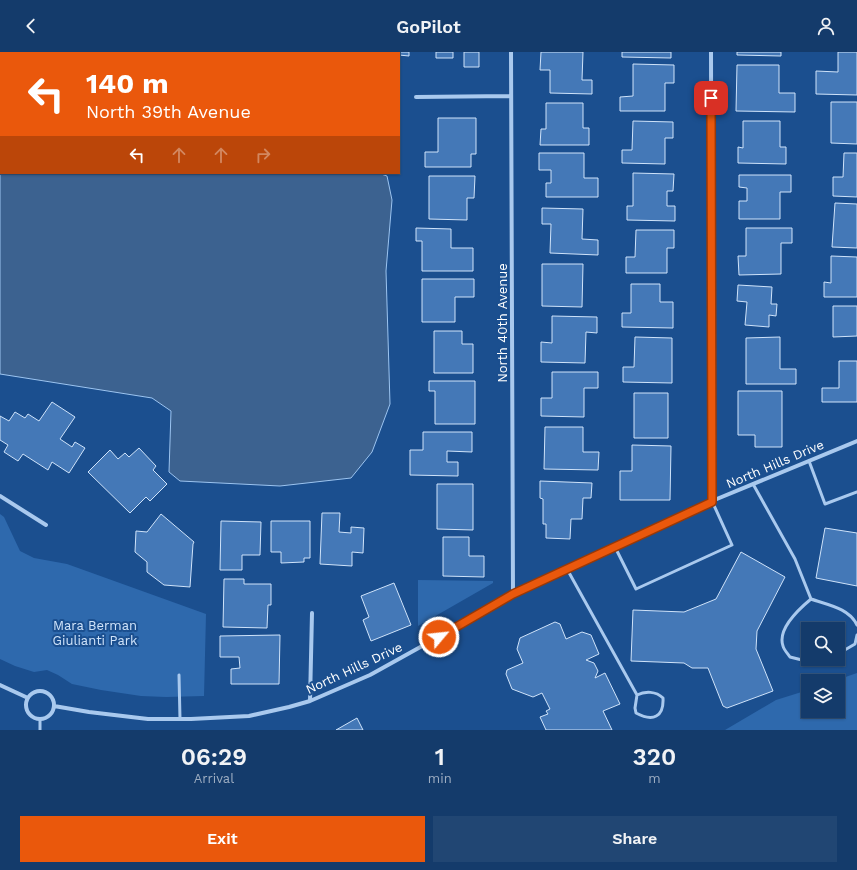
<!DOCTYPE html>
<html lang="en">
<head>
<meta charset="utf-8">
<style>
  :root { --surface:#143b6b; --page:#214673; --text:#f1f3f6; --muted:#9dadc1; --line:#33557e; --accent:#ea580c }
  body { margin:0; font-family:"Work Sans",sans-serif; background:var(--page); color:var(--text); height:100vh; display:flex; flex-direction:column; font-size:15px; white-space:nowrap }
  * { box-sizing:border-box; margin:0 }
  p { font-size:13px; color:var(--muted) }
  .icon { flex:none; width:22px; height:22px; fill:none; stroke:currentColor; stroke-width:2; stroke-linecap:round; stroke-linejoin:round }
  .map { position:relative; height:678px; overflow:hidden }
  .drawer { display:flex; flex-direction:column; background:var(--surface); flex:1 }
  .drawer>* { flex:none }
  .banner { position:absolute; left:0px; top:0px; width:400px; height:122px; box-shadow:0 1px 3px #0004,0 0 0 1px var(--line); background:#ea580c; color:#fff; overflow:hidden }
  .fabs { position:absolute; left:801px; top:570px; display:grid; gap:8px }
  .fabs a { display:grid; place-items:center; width:44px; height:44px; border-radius:0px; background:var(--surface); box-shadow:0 1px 3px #0004,0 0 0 1px var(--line); font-size:20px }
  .pin { position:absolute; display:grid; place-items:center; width:34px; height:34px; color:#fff; margin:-17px; border-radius:8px; box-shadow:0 2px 6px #0006 }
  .me { position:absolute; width:44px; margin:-22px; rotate:62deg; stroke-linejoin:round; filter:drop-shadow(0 0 3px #0008) }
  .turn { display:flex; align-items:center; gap:14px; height:84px; padding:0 20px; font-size:18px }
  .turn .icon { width:52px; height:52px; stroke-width:2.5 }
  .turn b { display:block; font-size:28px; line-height:34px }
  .lanes { display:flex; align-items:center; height:38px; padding:0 20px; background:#0003; justify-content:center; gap:20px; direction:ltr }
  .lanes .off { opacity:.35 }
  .eta { display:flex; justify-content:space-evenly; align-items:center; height:68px; text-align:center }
  .eta b { font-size:24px; font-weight:600; line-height:28px }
  .action { display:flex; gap:8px; margin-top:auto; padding:8px 20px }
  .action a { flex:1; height:46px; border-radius:0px; background:var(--accent); color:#fff; font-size:16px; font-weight:600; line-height:46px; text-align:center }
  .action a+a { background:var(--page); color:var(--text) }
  header { display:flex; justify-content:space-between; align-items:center; height:52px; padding:0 20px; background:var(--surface); font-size:18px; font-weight:600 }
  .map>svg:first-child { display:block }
  .green { fill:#2e69ad }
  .water { fill:#3c6290; stroke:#9cc4f0 }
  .building { fill:#4478b7; stroke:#cfe3fa }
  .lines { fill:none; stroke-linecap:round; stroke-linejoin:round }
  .lane { stroke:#a9c9ee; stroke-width:3 }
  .street { stroke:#a9c9ee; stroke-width:4 }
  .route-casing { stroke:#983908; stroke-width:10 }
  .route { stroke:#ea580c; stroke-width:7 }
  .labels { text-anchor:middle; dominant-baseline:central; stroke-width:4; stroke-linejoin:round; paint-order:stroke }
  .street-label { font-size:13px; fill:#fff; stroke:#1b4f8f }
  .park-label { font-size:13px; fill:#cfe3fa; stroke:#1b4f8f }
</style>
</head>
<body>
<header><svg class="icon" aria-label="back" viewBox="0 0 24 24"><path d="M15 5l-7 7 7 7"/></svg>GoPilot<svg class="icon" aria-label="person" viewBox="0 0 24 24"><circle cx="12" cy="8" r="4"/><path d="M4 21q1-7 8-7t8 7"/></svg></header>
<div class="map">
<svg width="857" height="678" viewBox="0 0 857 678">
  <rect width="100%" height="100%" fill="#1b4f8f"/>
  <path class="green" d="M0 462 4 465 20 499 34 506 67 512 206 562 204 644 166 645 141 644 101 638 72 632 58 623 47 618 34 620 15 614 0 607Z
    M418 528 493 529V531L418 574Z
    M857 621V678H725L776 648 808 638V659H838V629H834Z"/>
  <path class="water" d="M0 49H1V121H378L387 124 392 148 386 219 390 352 372 400 351 426 280 434 180 429 169 420 171 359 152 346 0 322Z"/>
  <path class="building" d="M75 0H121V1H75Z
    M132 0H177L132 1Z
    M271 0H314L271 1Z
    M383 0H409V4L399 3V1Z
    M436 0H453V6H436Z
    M464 0H479V15H464Z
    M541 0H583L582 28H592V42L550 41V18H540Z
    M622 0H671V6L622 5Z
    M737 0H781V4L737 3Z
    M838 0H857V43L816 42V19L838 20Z
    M633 12 674 13V31H665V59H620V45L633 44Z
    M737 13H779V41H795V60L736 59Z
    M831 50H857V92L831 91Z
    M546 51H583V76H589V93H540L541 77H546Z
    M438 66H476V102H471V115H425V100H438Z
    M633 69 673 70V86H665V112L622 111V98H632Z
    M743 69H780V95H786V112L738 111V95L743 96Z
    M539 101H584V126H598V145H546V131H551V118H539Z
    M844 101H857V145L833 144V125H843Z
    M633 121 674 122 673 139H667V154H675V169L627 168V154H633Z
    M739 123H791V140H780V167H739V149H747V136L739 135Z
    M429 124H475L474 146H467V168L429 167Z
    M835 151 857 152V196L832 195Z
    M542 156 583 157 582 187 598 188V203L550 201 551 172H542Z
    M416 176 451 177V196H473V219H422V189H416Z
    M746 176H792V191H781V222L739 223 738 204H746Z
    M636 178H674V196H667V221H626V205H635Z
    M831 204 857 205V245H824V230L831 231Z
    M542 212H583L582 255 542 254Z
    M422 227H474V245H455V270H422Z
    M631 232H660V250H673V276L622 275V261H631Z
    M738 233 772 235 771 252H777L776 264 769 263V275L745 273 747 250 737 249Z
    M833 254H857V284L833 285Z
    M552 264 597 265V281L586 280 585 311 541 310V290L552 291Z
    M434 279H462V292H473V321H434Z
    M635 285 672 286V331L623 330V315H634Z
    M780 285V317H796V332H746V286Z
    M839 309H857V350H822V336H839Z
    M552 320H598V336H584V365L541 364V346H552Z
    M429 329H475V372H435V339H429Z
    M738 339H782V395H755V383H738Z
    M634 341H668V386H634Z
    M52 350 75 365 60 387 72 395 75 390 85 396 69 421 52 410 48 418 23 402 18 409 4 400 8 393 0 388V364L9 369 15 360 25 366 28 362 39 369Z
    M545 375H583V400H599L598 418 544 417Z
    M423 380H472V400L447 399V410H458V424L410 423V398H423Z
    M632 393 671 394 670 448H620V419H632Z
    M139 396 156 414 153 418 167 432 150 449 146 445 130 461 88 420 110 398 118 407 125 401 129 405Z
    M540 429 592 431 591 446H583L582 467H571L570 487 546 486V472H543V447L540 446Z
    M437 432H473V478L437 477Z
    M322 461H340L339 480 351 481V475L364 476 363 501 352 500V514L320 512Z
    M161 462 194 490 193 492 190 535 164 533 147 520V510L135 500 136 479 147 480Z
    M221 469 261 470 260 503H242V518H220Z
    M271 469H310V506H304V510L281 511V500H271Z
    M825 476 857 481V534L816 526Z
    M443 485H469V504H484V525L443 524Z
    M741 500 785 525 757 579 756 597 773 639 727 656 723 654 708 616H692L684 611 631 609 633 558 684 560 716 547Z
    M224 527H244V532H271V553H268L267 576 223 575Z
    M394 531 411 573 371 589 363 568 369 565 361 544Z
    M555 570 560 572 566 587 582 580 591 583 599 602 586 608 594 611 598 619 595 626 605 621 620 652 603 659 612 678H546L540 665 548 662 546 659 550 657 542 641 533 645 512 637 506 622 507 618 523 611 517 597 520 586Z
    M280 583 279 632H231V617L240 616 239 605H220V584Z
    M357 666 363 678H336Z"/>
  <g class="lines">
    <path class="lane" d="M809 409 825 452 857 440
      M753 432 795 507 811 547
      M615 495 636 537 732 493 712 449
      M567 517 637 643 635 656 636 661C653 670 664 665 663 646 656 639 645 639 637 643
      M811 547C828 553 849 556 857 573
      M838 600 843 599 855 592 857 583
      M808 607 802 608 790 605C788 602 784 598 783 594 777 577 799 557 811 547
      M179 623 180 667
      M40 678V667"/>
    <path class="street" d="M511 0 513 542
      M711 0 712 449
      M416 45 511 44
      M0 444 46 473
      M0 633 28 646
      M26 653a14 14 0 1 1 28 0a14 14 0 1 1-28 0Z
      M310 649 312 561
      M54 654 89 660 148 667H191L249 664 289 655 310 649 370 623 460 573 513 542 712 449 857 389"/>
  </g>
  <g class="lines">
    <g class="route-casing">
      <path id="route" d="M439 585 513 542 712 450 711 46"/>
    </g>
    <use href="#route" class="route"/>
  </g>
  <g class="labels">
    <g class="street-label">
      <text transform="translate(502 271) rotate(-90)">North 40th Avenue</text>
      <text transform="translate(775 412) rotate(-23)">North Hills Drive</text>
      <text transform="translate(354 616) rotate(-25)">North Hills Drive</text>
    </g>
    <g class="park-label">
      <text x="95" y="573">Mara Berman<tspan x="95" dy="15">Giulianti Park</tspan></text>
    </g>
  </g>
</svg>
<div class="fabs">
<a><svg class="icon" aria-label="search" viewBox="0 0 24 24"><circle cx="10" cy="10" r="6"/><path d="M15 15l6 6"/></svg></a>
<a><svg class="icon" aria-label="layers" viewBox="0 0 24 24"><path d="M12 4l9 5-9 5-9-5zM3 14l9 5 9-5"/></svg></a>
</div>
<div class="pin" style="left:711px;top:46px;background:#d93025"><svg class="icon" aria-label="arrive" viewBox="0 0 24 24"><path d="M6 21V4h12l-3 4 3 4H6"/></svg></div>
<svg class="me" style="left:439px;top:585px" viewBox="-20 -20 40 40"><circle r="17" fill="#ea580c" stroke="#fff" stroke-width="3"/><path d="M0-11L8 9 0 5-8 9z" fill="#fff"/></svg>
<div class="banner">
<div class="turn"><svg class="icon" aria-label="left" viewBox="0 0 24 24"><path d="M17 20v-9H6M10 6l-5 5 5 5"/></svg><div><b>140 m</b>North 39th Avenue</div></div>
<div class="lanes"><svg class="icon" aria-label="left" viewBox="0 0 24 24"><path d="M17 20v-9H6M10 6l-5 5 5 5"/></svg><svg class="icon off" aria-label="ahead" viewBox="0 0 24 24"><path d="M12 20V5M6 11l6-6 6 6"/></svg><svg class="icon off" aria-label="ahead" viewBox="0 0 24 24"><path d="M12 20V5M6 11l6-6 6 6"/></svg><svg class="icon off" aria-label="right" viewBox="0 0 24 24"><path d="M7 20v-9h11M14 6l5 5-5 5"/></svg></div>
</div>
</div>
<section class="drawer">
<div class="eta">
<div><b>06:29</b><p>Arrival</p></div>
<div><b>1</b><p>min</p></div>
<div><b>320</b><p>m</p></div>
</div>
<div class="action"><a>Exit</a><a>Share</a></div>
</section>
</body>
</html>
